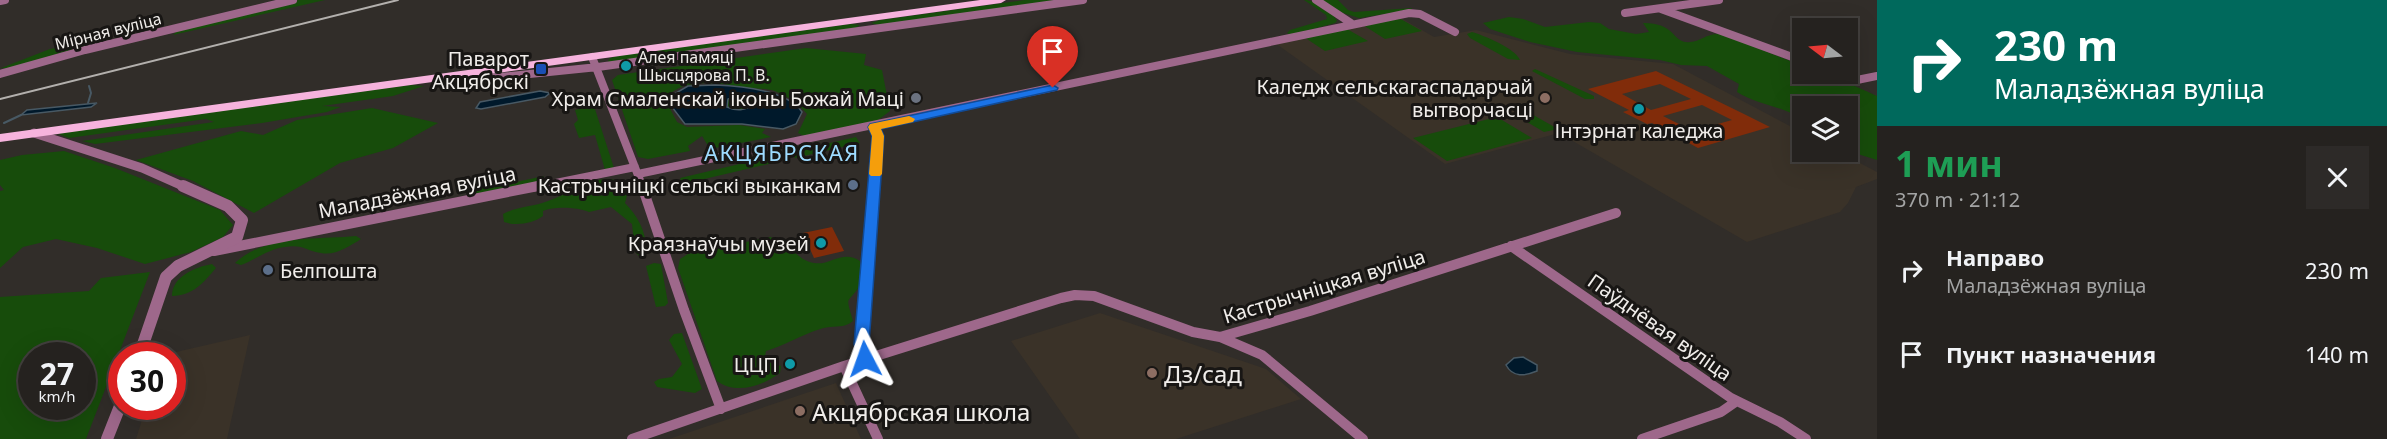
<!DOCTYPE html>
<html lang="ru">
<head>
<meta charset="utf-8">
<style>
  :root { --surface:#25221f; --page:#2d2a28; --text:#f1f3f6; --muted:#a3a4a4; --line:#423f3d }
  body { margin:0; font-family:"Noto Sans",sans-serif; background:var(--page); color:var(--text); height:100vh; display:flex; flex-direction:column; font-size:22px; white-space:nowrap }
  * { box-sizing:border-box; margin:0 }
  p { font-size:20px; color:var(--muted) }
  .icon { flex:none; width:33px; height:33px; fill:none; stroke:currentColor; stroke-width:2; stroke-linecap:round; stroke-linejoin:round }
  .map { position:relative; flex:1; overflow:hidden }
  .drawer { display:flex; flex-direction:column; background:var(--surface); width:510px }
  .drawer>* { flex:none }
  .banner { background:#00695c; color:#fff; overflow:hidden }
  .needle { width:39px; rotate:286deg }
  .fabs { position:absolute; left:1792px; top:18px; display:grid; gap:12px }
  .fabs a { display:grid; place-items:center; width:66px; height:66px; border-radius:0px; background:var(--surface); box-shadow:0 6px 24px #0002,0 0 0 2px var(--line); font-size:30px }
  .speed { position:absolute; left:18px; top:342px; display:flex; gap:12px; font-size:30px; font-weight:700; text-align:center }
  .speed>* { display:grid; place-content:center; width:78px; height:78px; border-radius:50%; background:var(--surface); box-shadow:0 6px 24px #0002,0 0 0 2px var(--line); line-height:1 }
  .speed small { font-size:15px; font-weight:400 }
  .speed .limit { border:9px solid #d22; background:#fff; color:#111 }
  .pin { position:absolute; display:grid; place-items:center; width:51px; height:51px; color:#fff; margin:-62px -26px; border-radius:50% 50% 50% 0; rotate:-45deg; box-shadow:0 0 6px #0007 }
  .pin .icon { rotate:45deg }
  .me { position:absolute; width:66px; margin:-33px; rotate:356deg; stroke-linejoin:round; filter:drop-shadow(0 0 4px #0008) }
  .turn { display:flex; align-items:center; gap:21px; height:126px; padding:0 18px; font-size:27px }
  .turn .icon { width:78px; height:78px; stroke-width:2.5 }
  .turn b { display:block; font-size:42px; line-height:51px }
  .round { display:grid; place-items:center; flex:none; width:63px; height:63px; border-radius:0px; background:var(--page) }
  .summary { display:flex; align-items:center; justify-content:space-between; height:102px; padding:0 18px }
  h1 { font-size:36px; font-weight:700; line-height:45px; color:#1e9e55 }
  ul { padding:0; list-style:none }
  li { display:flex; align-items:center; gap:18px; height:84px; padding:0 18px }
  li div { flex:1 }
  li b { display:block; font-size:22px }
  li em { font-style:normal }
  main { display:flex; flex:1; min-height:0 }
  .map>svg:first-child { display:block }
  .built { fill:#3a3228 }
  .green { fill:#174c0b; fill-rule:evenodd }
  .water { fill:#00192b; stroke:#485964; stroke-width:1.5; fill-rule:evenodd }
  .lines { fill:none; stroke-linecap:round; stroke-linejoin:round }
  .stream { stroke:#485964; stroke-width:2 }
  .building { fill:#812c0a; fill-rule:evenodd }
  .minor-far1 { stroke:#9e688b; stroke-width:8 }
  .minor { stroke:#9e688b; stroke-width:10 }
  .tertiary-far1 { stroke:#9e688b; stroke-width:9 }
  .tertiary { stroke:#9e688b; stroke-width:12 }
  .primary { fill:#f6b3dd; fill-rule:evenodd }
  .rail { stroke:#b3b0ad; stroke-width:2 }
  .route { fill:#1a73e8; stroke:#114b97; stroke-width:1.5 }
  .slow { fill:#f59e0b }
  .culture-dot { fill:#0f9aa8; stroke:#181614; stroke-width:2 }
  .transit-dot { fill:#1a4fb4; stroke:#181614; stroke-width:2 }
  .worship-dot { fill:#6b7280; stroke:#181614; stroke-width:2 }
  .education-dot { fill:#8d6e63; stroke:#181614; stroke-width:2 }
  .service-dot { fill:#5c6f8a; stroke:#181614; stroke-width:2 }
  .labels { text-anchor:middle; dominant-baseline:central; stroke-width:6; stroke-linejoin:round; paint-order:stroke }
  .far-street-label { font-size:16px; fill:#f0edea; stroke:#181614 }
  .far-poi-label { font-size:16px; fill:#f0edea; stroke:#181614; text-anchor:start }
  .poi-label { font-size:20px; fill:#f0edea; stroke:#181614; text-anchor:end }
  .street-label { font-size:20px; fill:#f0edea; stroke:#181614 }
  .quarter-label { font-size:22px; letter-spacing:1.5px; fill:#9edbff; stroke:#181614 }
  .near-poi-label { font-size:24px; fill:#f0edea; stroke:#181614; text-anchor:start }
</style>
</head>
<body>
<main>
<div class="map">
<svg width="1877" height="439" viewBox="0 0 1877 439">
  <rect width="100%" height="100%" fill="#312d29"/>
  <path class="built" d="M1399 17 1434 37 1476 30 1570 54 1673 64 1803 133V152H1839L1877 172V179L1856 187 1848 203 1840 212 1747 242 1559 133 1445 164 1275 43Z
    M1100 313 1266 369 1301 399 1176 439H1080L1011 341Z
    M250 335 227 439H136L146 407 172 406V356L163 355Z
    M836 383 861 439H669Z"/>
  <path class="green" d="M299 0H325L173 35 177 31Z
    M1025 0H1061L879 25 871 23 881 20Z
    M1304 0C1315 0 1332 10 1337 21L1335 23 1291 35 1287 33 1290 30 1327 19 1326 15Z
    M1322 0H1338L1348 10 1354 12 1412 8 1411 10 1359 18 1343 13Z
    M1509 17 1523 19 1545 27 1589 22 1600 23 1609 29 1636 34 1649 32 1643 23C1650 23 1660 24 1666 28 1674 32 1678 44 1690 42 1702 41 1706 33 1721 34L1803 66V74C1832 74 1850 84 1877 96V160L1848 151V106H1803V119C1782 106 1758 105 1737 92L1739 84 1707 66 1681 65 1660 60 1577 52 1530 42 1490 29 1483 23Z
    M1399 18 1422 31 1385 39 1363 25Z
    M851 24 860 25 852 30 607 63 610 58 622 55Z
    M1347 29 1368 41 1325 51 1304 37Z
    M1472 32C1485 36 1515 48 1520 60L1508 59 1470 38 1467 34Z
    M83 44 87 45 10 68H1L50 49Z
    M806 48 866 54 864 65 882 70 890 111 878 120 804 136 798 133 807 114C799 104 790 98 777 92 768 88 759 89 749 88 723 84 684 75 665 99L677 122 687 127 739 125 765 129 762 133 771 137 710 149 702 136 688 146 690 151 648 159 638 157 612 80 618 75Z
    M1535 69 1594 96V99H1585L1532 71Z
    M411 85 424 86 393 96 322 106 341 107 327 112 262 123 95 144 82 141 214 122 206 119 69 138 53 132Z
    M742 94 757 99 755 104C746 110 738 112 727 106L728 99Z
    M594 106 614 168 605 170 595 135 579 138 574 124 578 120 575 110Z
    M372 108 438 123 393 148 340 163 254 213 193 181 136 160 241 131 263 135 297 120Z
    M1528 112 1558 129 1544 132 1515 115Z
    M1497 117 1532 138 1447 161 1413 138Z
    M856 137 860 143 795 158 791 152Z
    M64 151 115 168 220 210 233 225 223 237 191 252 145 264 97 248 56 239 23 247 0 268V191L4 190 0 185V160L22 155Z
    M769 157 773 163 683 184 680 178Z
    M544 176 539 183 477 195 470 192V185L483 182 484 189Z
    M610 179C625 181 630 189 625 203 638 216 648 234 646 255L640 257 635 252 632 224 611 207 589 212C578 207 554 206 543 211V216C533 224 515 226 504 222L503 214C518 206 533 207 548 201 574 192 580 180 610 179Z
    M356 236 361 239C350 246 335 256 321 253 306 251 304 244 285 247 268 249 257 259 241 265L235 263C266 234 317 240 356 236Z
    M770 237C788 241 796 260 814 263 830 266 843 249 860 261L861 284C847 306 845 293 853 321 846 327 840 326 830 327 811 329 787 345 766 351L764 361 781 366 780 373C762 386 736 395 717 381L678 268 680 259 688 254Z
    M654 263 661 264 668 303 665 306 656 307 646 266Z
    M212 264 216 268C204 282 193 296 172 296 172 276 196 267 212 264Z
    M150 272 86 439H0V297L89 291 101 278ZM32 356H82V406H32Z
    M682 333 702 389 695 393 657 387 654 382 659 379 672 377 682 364 669 340 674 334Z"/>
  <path class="water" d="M715 85C740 86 787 90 802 112L796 124 783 129 742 124H685L672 107 669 97 688 86ZM742 94 756 99 755 104C746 110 738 112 727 107L728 99Z
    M540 91 550 93 545 97 481 109 476 108 480 102Z
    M97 103 91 107 21 115 27 110Z
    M1523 357 1537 365V371C1525 376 1513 378 1506 365L1514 358Z"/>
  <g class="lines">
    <path class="stream" d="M88 103 91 93 89 86
      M4 123 21 115"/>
  </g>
  <path class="building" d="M1656 71 1744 114 1770 127 1698 148 1652 123 1647 124 1623 112 1629 110 1588 89ZM1660 84 1691 99 1651 110 1622 94ZM1702 105 1732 120 1693 131 1663 116Z
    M832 227 844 251 814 258 803 233Z"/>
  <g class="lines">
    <path class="minor-far1" d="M1316 0 1351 23
      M0 1 5 0
      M1661 9 1803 61
      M1625 13 1719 0
      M592 57 643 188
      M0 74 85 50 293 0
      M1835 74 1857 80 1877 76
      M437 79 461 81 598 67 1083 0
      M638 174 1409 13 1420 14 1455 32
      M531 188 635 167
      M874 188 878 136 874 127"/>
    <path class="minor" d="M642 186 684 310 721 409
      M1511 246 1731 398 1734 403 1721 412 1642 439
      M214 251 538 186
      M1220 337 1262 355 1363 439
      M865 359 861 344 874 186
      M844 366 878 439
      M1731 398 1780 422 1806 439
      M632 439 844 366 1061 298 1075 295 1094 296 1193 332 1220 337 1310 311 1616 213"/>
    <path class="tertiary-far1" d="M34 133 142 168 187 188"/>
    <path class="tertiary" d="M139 356 166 277 178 266 237 237 242 220 228 206 183 186
      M107 439 122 401"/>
    <path class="primary" d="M980 0H1006L1001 3 0 142V134Z"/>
    <path class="rail" d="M0 99 398 0"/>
  </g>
  <path class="route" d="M1053 85 1058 88 1057 90 881 129 884 136 869 344 873 359 870 363H859L854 344 872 136 868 127 870 124Z"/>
  <path class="slow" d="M909 116 915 119 913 122 881 129 884 136 882 174 880 176H871L869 174 872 136 868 127 870 124Z"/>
  <g class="culture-dot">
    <circle cx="626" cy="66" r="6"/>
    <circle cx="1639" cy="109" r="6"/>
    <circle cx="821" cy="243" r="6"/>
    <circle cx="790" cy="364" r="6"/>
  </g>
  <rect class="transit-dot" x="535" y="63" width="12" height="12" rx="3"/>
  <circle class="worship-dot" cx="916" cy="98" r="6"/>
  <g class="education-dot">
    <circle cx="1545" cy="98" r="6"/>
    <circle cx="1152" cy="373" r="6"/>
    <circle cx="800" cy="411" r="6"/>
  </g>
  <g class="service-dot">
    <circle cx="853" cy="185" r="6"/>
    <circle cx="268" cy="270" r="6"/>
  </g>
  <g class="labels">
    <g class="far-street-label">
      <text transform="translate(108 31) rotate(-14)">Мірная вуліца</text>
    </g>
    <g class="far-poi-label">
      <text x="638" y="57">Алея памяці<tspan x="638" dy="18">Шысцярова П. В.</tspan></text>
    </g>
    <g class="poi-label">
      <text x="529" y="58">Паварот<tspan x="529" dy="23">Акцябрскі</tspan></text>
      <text x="1533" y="86">Каледж сельскагаспадарчай<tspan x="1533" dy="23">вытворчасці</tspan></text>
      <text x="904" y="98">Храм Смаленскай іконы Божай Маці</text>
      <text x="1639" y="130" text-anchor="middle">Інтэрнат каледжа</text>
      <text x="841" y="185">Кастрычніцкі сельскі выканкам</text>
      <text x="809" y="243">Краязнаўчы музей</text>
      <text x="280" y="270" text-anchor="start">Белпошта</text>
      <text x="778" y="364">ЦЦП</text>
    </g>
    <g class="street-label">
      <text transform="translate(417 192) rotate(-11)">Маладзёжная вуліца</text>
      <text transform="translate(1324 286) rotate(-17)">Кастрычніцкая вуліца</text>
      <text transform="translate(1660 327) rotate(35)">Паўднёвая вуліца</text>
    </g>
    <g class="quarter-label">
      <text x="782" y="152">АКЦЯБРСКАЯ</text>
    </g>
    <g class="near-poi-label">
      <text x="1164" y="373">Дз/сад</text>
      <text x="812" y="411">Акцябрская школа</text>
    </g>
  </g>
</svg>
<div class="fabs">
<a><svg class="needle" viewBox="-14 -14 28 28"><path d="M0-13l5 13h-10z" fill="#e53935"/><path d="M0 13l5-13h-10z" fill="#a3a4a4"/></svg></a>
<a><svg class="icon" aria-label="layers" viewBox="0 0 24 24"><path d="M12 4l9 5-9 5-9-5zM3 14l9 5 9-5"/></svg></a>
</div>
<div class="speed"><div>27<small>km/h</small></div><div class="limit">30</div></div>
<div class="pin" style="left:1053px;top:88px;background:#d93025"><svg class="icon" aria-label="arrive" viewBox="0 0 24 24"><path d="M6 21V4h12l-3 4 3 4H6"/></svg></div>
<svg class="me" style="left:865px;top:359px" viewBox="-20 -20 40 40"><path d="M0-17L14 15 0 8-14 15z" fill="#1a73e8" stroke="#fff" stroke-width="4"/></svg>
</div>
<section class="drawer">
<div class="banner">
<div class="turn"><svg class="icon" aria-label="right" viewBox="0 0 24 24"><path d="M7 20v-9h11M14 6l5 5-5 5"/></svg><div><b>230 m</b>Маладзёжная вуліца</div></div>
</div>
<div class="summary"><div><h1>1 мин</h1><p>370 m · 21:12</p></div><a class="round"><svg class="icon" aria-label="close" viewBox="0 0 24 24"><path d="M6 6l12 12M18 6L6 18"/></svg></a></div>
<ul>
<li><svg class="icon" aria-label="right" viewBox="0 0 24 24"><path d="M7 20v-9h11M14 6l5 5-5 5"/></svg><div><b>Направо</b><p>Маладзёжная вуліца</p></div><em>230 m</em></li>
<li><svg class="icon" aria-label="arrive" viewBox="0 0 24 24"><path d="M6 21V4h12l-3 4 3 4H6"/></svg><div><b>Пункт назначения</b></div><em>140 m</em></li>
</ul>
</section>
</main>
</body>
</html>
